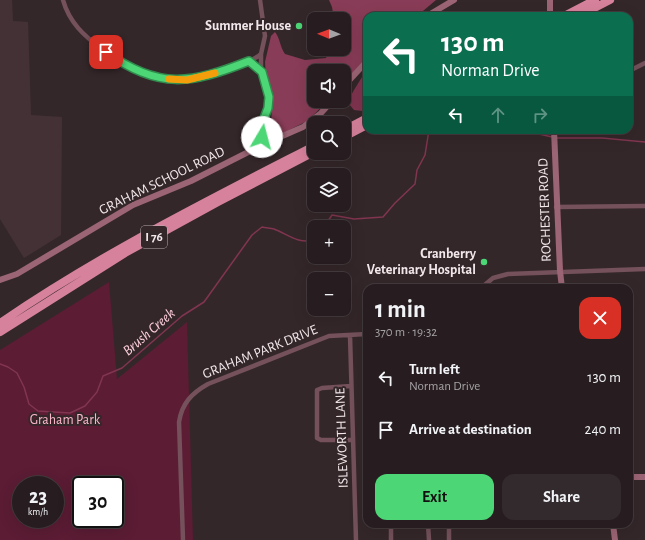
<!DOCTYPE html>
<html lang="en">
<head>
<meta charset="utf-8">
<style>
  :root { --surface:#271d20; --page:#332a2d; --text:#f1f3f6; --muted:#a4a2a5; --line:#433b3e; --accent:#4cd676 }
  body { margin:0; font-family:"Alegreya Sans",sans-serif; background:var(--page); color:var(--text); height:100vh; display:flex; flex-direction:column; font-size:15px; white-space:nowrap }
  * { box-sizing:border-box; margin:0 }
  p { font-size:13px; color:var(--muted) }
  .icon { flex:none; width:22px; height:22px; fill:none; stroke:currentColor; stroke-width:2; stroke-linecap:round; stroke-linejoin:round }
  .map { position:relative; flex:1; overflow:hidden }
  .side { position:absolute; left:363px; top:284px; width:270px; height:244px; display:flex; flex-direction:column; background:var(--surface); border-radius:12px; box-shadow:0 4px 16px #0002,0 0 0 1px var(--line) }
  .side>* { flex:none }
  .banner { position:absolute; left:363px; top:12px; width:270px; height:122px; border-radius:12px; box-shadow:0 4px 16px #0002,0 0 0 1px var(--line); background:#0b6e4f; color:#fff; overflow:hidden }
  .needle { width:26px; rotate:271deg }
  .controls { position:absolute; left:307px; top:12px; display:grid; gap:8px }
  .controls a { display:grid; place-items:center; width:44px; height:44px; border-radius:8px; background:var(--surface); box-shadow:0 4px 16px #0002,0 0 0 1px var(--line); font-size:20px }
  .speed { position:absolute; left:12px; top:476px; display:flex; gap:8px; font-size:20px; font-weight:700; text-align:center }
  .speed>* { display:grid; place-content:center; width:52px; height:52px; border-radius:50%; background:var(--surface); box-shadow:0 4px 16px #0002,0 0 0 1px var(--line); line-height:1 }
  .speed small { font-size:10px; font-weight:400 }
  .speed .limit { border:2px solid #111; border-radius:6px; background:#fff; color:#111 }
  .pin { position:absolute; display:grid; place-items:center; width:34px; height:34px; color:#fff; margin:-17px; border-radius:8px; box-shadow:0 2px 6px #0006 }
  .me { position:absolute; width:44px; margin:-22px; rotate:8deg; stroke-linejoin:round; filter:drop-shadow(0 0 3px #0008) }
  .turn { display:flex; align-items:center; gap:14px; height:84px; padding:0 12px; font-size:18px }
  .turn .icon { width:52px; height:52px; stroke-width:2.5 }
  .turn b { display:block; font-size:28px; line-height:34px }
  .lanes { display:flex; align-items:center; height:38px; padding:0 12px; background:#0003; justify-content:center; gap:20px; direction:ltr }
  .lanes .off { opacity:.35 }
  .round { display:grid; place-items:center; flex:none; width:42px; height:42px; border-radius:12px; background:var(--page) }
  .overview { display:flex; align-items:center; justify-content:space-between; height:68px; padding:0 12px }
  h1 { font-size:24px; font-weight:700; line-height:30px }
  .action { display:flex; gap:8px; margin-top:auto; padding:8px 12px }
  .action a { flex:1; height:46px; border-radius:12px; background:var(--accent); color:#111; font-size:16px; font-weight:700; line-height:46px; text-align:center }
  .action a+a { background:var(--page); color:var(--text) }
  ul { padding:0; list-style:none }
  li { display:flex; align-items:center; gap:12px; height:52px; padding:0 12px }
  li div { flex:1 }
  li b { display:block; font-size:15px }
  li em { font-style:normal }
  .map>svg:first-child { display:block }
  .built { fill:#443136 }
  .green { fill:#5b1c34; fill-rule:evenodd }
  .forest { fill:#893c57 }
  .water { fill:#813550 }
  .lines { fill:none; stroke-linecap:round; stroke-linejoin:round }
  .stream { stroke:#813550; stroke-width:1.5 }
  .street { stroke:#74515b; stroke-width:4.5 }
  .secondary { stroke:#9c6576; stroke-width:6 }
  .highway { stroke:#d7829c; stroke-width:8 }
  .route-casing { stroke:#318b4d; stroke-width:10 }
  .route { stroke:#4cd676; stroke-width:7 }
  .slow { stroke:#f59e0b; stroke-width:7 }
  .poi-dot { fill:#4cd676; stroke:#34272a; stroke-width:1.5 }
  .labels { text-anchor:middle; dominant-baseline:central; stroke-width:4; stroke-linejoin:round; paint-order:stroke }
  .shield { fill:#34272a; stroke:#b9aeb1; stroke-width:1 }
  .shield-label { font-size:13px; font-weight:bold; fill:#f2e8eb }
  .poi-label { font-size:14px; font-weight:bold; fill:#f2e8eb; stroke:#34272a; text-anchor:end }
  .street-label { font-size:14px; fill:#f2e8eb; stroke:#34272a }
  .park-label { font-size:14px; fill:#fcb7cb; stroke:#34272a }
  .water-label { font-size:15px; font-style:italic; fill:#fccdda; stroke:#34272a }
</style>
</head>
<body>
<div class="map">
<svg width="645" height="540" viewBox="0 0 645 540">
  <rect width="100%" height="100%" fill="#34272a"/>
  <path class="built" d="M0 0H12L13 21 28 22 31 115 62 117 61 235 24 258 0 219Z"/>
  <path class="green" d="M109 282 117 379 187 322 193 540H0V350ZM21 485H55V519H21ZM81 485H115V519H81Z"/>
  <path class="forest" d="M329 0H436L417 16H367V57L344 82V71H314V101H328L307 121 283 133 271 132 272 97 266 77 265 62 271 36 275 32C280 38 280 47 285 54L305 60 326 58 330 49H344V19H334L332 7Z"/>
  <path class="water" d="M367 69V108L362 111 354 110 349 104 350 97 354 90Z"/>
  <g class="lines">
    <path class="stream" d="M535 130 539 134 552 137
      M557 138H602L645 142
      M324 227 332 215 354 219 383 217 395 203 415 184 417 170 425 155 429 130
      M0 364 8 367 17 373 24 387 29 404 38 411 70 413 85 406 97 392 103 376 122 368 182 316 204 302 252 235 262 227C266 228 270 228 274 229 289 235 298 244 314 240"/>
    <path class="street" d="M63 0C69 22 84 36 102 49 127 68 155 82 187 80 201 79 215 73 228 68 239 64 252 62 261 54
      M260 0 265 36 261 54V72L269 97 268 108 261 126V131L264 144
      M249 61 261 72
      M629 71 645 63
      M556 207 645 206
      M481 288 493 278 508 274 645 269
      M350 335 356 540
      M351 386 322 388 317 390V438L321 440H353
      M391 524V540
      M428 524 429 540
      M449 524V540
      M183 540 179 422C182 403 192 393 208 384L329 336 367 334"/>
    <path class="secondary" d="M550 0V16
      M427 16 454 0
      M344 86 367 61
      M554 130 560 271 562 288
      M0 280 17 274 133 205 191 181 264 144 303 127 321 113 332 101
      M629 477H645
      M613 524 615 540"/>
    <path class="highway" d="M564 16 595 0
      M579 16 610 0
      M344 130 367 118
      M344 137 367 125
      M0 323C99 255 207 201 314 146
      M0 332 125 253 218 202 314 152"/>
  </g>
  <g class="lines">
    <g class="route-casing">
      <path id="route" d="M106 52C159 90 191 84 249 61L262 72 269 97 268 108 261 126 262 137"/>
    </g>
    <use href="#route" class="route"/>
    <path class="slow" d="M169 79 187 80 215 73"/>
  </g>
  <g class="poi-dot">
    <circle cx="299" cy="26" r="4"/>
    <circle cx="484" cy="262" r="4"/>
  </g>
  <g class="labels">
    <rect class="shield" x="141" y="226" width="26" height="22" rx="3"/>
    <g class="shield-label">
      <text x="154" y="237">I 76</text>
    </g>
    <g class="poi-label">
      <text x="291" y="26">Summer House</text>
      <text x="476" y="254">Cranberry<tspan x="476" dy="16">Veterinary Hospital</tspan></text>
    </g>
    <g class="street-label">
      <text transform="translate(162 181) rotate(-26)">GRAHAM SCHOOL ROAD</text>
      <text transform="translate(545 210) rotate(-92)">ROCHESTER ROAD</text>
      <text transform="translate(260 352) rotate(-22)">GRAHAM PARK DRIVE</text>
      <text transform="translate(342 438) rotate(-92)">ISLEWORTH LANE</text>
    </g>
    <g class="park-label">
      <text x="65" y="420">Graham Park</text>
    </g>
    <g class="water-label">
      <text transform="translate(149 332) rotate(-41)">Brush Creek</text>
    </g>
  </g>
</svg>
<div class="controls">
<a><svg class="needle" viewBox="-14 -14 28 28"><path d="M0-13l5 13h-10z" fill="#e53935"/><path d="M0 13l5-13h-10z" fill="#a4a2a5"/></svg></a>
<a><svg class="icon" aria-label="sound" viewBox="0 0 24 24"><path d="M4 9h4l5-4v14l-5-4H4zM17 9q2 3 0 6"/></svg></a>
<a><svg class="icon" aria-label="search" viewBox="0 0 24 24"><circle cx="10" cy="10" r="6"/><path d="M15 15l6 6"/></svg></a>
<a><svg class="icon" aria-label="layers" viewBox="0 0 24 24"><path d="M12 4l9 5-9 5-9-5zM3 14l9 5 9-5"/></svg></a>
<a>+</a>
<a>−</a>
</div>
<div class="speed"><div>23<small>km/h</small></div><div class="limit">30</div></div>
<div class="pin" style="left:106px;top:52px;background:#d93025"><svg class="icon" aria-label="arrive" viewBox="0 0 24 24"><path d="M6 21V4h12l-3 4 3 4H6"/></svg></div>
<svg class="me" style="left:262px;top:137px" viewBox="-20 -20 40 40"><circle r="19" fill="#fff"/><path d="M0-13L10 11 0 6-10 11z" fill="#4cd676"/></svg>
<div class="banner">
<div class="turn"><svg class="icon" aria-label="left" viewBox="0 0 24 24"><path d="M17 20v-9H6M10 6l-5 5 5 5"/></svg><div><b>130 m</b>Norman Drive</div></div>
<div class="lanes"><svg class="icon" aria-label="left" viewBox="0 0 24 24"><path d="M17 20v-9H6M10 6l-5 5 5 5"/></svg><svg class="icon off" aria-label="ahead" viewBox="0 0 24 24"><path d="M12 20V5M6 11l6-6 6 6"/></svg><svg class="icon off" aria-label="right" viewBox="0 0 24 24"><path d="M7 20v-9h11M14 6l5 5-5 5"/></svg></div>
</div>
<section class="side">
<div class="overview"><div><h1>1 min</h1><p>370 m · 19:32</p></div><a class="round" style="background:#d93025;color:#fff"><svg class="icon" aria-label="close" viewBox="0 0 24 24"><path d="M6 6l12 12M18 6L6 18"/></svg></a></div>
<ul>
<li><svg class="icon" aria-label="left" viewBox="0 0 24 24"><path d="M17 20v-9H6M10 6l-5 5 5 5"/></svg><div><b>Turn left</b><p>Norman Drive</p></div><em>130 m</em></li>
<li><svg class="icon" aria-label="arrive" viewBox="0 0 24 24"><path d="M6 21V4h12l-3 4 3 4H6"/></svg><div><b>Arrive at destination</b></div><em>240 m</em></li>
</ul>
<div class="action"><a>Exit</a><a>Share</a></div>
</section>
</div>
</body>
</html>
